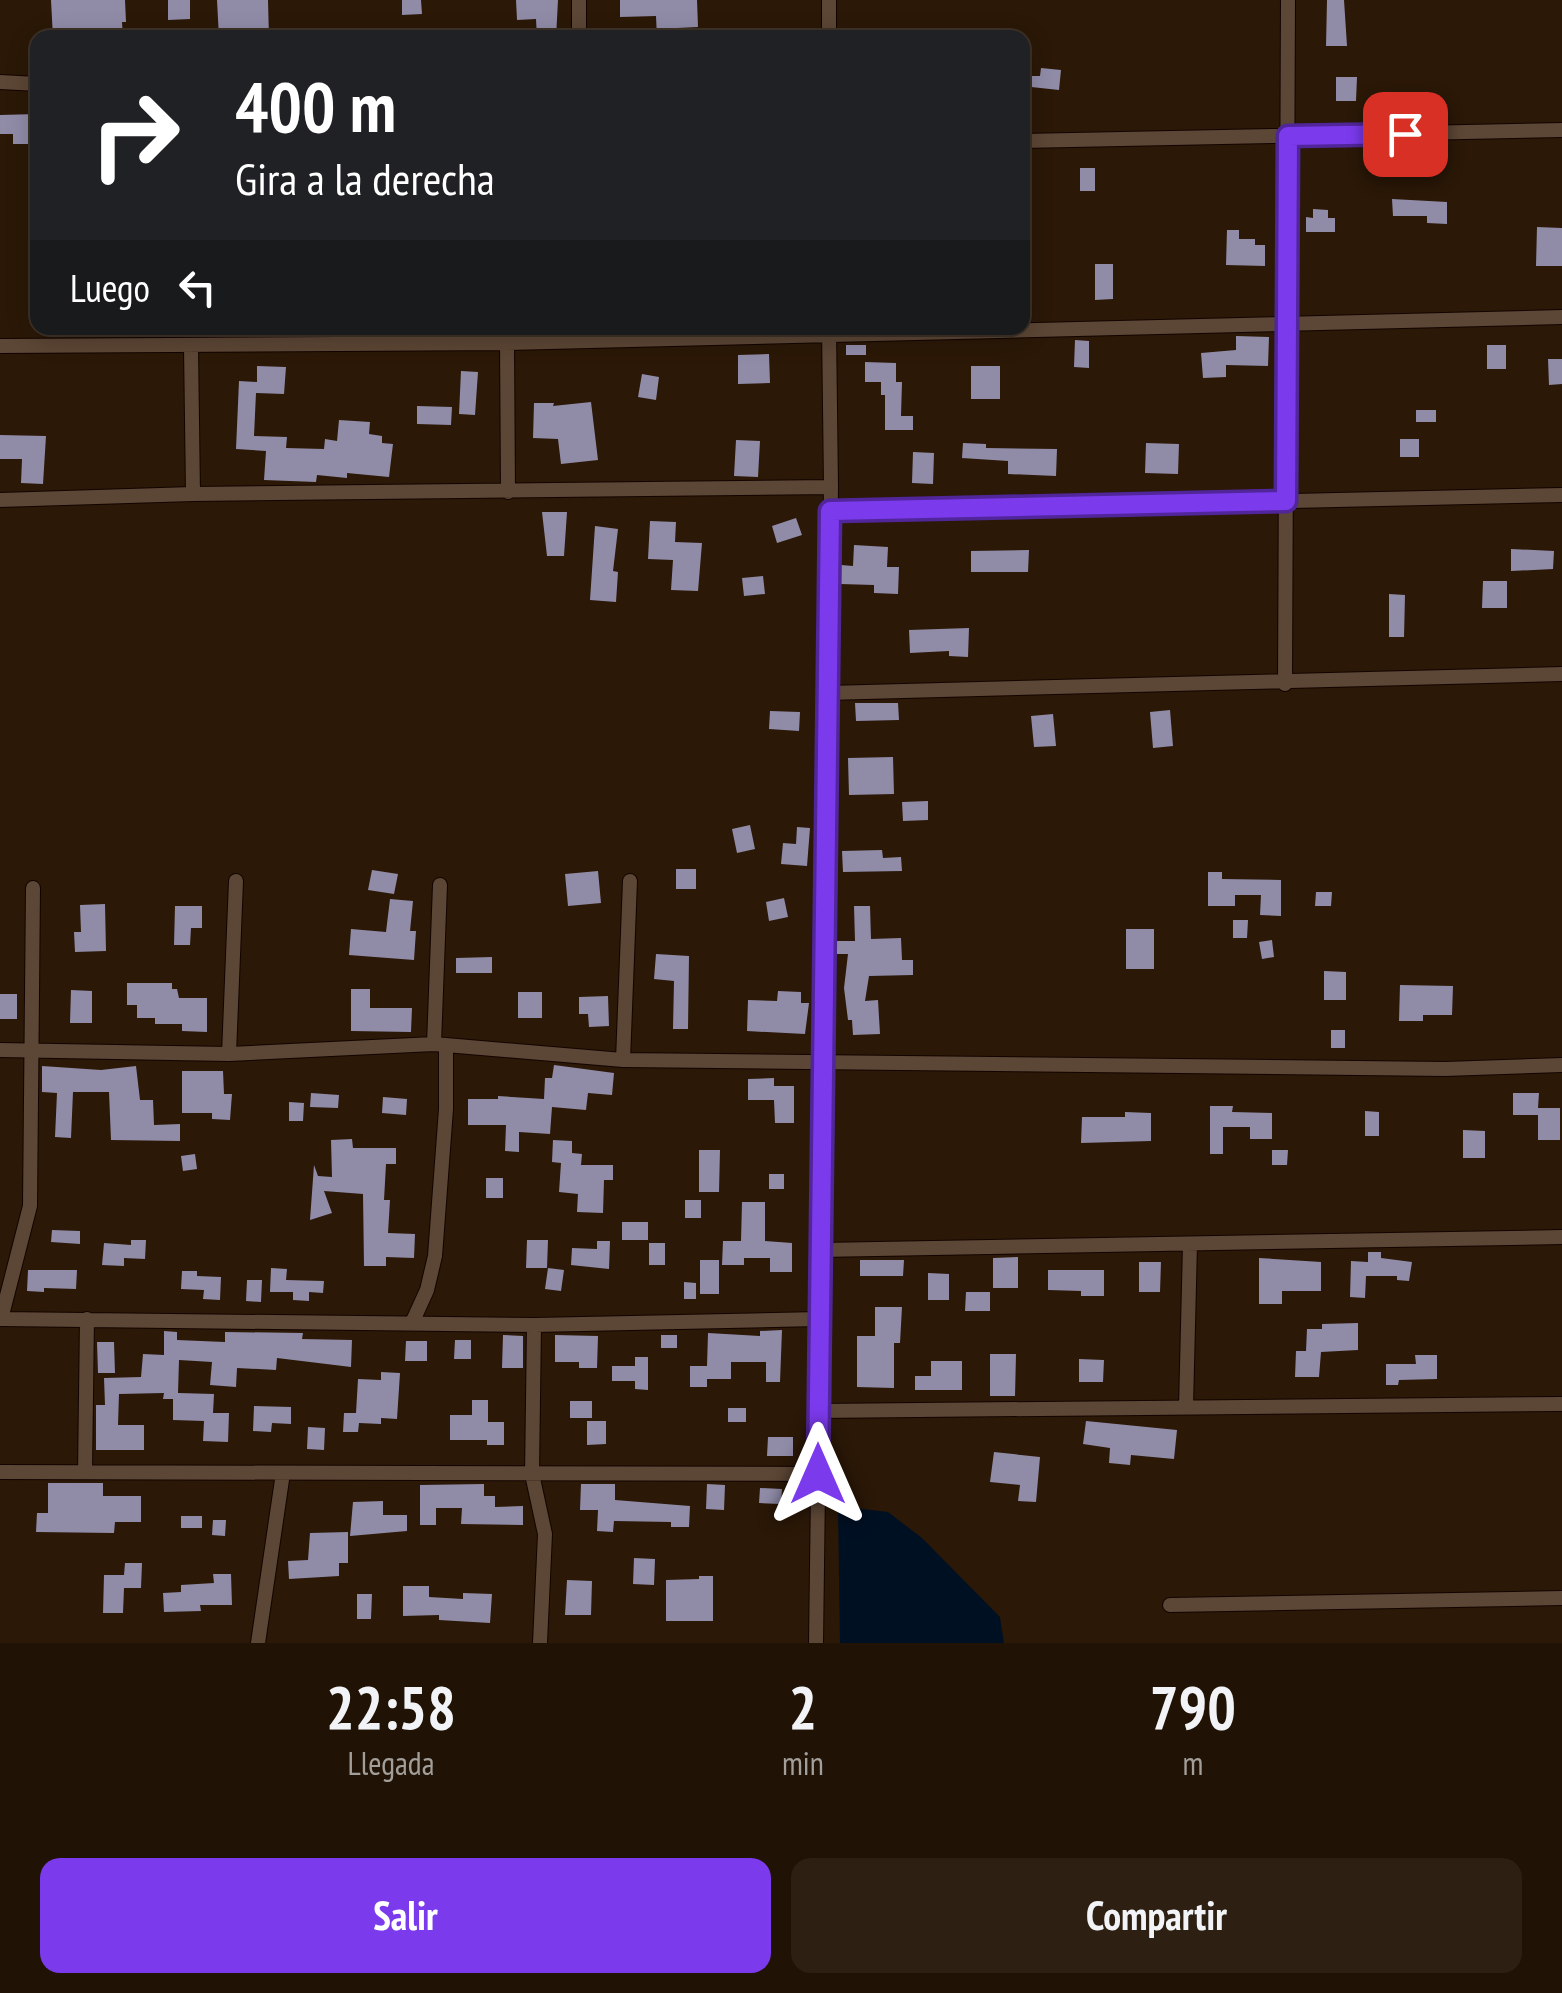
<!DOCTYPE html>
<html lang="es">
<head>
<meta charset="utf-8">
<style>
  :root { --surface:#201205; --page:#2d2013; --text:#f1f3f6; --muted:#a29e9a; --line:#3d3227; --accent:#7c3aed }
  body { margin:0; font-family:"PT Sans Narrow",sans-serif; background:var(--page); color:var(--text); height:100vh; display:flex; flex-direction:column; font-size:38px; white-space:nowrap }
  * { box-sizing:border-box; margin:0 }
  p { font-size:32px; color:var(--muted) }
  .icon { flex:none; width:55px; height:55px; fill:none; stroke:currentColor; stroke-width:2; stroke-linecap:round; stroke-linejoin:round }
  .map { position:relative; height:1643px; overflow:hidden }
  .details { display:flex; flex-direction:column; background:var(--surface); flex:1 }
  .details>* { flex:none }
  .hud { position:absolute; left:30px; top:30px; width:1000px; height:305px; border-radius:20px; box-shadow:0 5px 25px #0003,0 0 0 2px var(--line); background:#202124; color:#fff; overflow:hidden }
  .pin { position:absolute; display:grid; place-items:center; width:85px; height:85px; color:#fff; margin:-42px; border-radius:20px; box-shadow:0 5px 15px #0006 }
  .me { position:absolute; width:110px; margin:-55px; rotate:0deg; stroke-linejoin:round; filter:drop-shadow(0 0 8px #0008) }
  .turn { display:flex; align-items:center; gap:35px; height:210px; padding:0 40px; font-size:45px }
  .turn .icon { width:130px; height:130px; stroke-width:2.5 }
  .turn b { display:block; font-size:70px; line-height:85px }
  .then { display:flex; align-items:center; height:95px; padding:0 40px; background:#0003; gap:20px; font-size:38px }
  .eta { display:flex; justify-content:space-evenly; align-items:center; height:170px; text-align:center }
  .eta b { font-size:60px; font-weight:600; line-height:70px }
  .cta { display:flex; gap:20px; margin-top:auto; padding:20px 40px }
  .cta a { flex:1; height:115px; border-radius:20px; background:var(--accent); color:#fff; font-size:40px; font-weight:600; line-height:115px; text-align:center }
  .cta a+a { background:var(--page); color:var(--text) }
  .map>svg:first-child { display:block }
  .water { fill:#001023 }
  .building { fill:#908ca8 }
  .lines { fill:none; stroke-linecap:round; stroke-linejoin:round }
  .minor-casing { stroke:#130400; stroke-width:16 }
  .minor { stroke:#5c4635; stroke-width:14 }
  .route-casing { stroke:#51269a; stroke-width:25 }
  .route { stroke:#7c3aed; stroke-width:18 }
</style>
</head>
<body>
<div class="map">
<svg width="1562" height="1643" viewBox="0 0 1562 1643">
  <rect width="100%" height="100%" fill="#2b1807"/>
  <path class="water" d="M838 1506 888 1512 922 1538 1000 1617 1004 1643H840Z"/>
  <path class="building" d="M51 0H125L126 22H122L123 38H53Z
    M168 0H190V19L168 20Z
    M217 0H268L269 38H219Z
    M402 0H421L422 14 402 15Z
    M516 0H558L556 38H537L536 19 517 20Z
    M620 0H697L698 27 677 28 678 38H657L656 16 620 17Z
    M1327 0H1344L1347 46H1326Z
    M1041 68 1061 70 1059 90 1022 86V76H1040Z
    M1336 77H1357L1356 101H1336Z
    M37 114 38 144H13V134H0V115Z
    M1080 168H1095V191H1080Z
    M1392 199 1447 202V224L1427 223V216H1393Z
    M1313 209 1328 210V218H1335V232H1306V217L1313 218Z
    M1537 227 1562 228V266H1536Z
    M1227 230H1239V239H1255V245H1265V266L1226 265Z
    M1095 264H1113V299L1095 300Z
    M1236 336 1269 337 1268 366 1226 365V377L1203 378 1201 353 1236 350Z
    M1075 340 1089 341V368L1074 367Z
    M846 345H866V355H846Z
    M1487 345H1506V369H1487Z
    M769 354 770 383 738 384V355Z
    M1548 359H1562V384L1549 385Z
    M865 362 896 363V382H902L901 416H913V430H885V395H881V382H865Z
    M257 366 286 367 284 394 256 393 254 436 287 437 286 448 324 449 325 439 337 441 339 420 370 422 369 434 382 436V443L393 444 389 477 347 473V478L317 475 316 482 264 480 266 451 236 449 239 381 257 382Z
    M971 366H1000V399H971Z
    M461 371 478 372 475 415 459 414Z
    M642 374 659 377 656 400 638 397Z
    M591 402 598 460 561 464 558 439 533 438 534 403H554L553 406Z
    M417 406 452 407 451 425 417 424Z
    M1416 410H1436V422H1416Z
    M0 435 46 436 43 484 21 483 22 459H0Z
    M1400 439H1419V457H1400Z
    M736 440 760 441 758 477 734 476Z
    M963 443 986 444V448L1057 449 1056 476 1008 474V461L962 458Z
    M1146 443 1179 444 1178 474 1145 473Z
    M913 452 934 453 933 484 912 483Z
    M542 512H567L564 556H547Z
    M796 518 802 535 777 543 772 526Z
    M650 521 676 522 675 542 702 543 698 591 671 590 673 560 648 559Z
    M595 526 618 529 613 571 618 572 616 602 590 600Z
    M854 545 888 547 887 567H899L898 594 874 593V585L840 584 841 565 853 566Z
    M1511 549 1554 551 1553 569 1511 571Z
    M1029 550 1028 572H971V551Z
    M763 576 765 594 744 596 742 578Z
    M1483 581H1507V608H1482Z
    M1389 594 1405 595 1404 637H1389Z
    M969 628 968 657 949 656V651L910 653 909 630Z
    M855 703H898L899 720 856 721Z
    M1170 710 1173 746 1153 748 1150 712Z
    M770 711 800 712 799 731 769 729Z
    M1053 714 1056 746 1034 747 1031 716Z
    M893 757 894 794 849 795 848 758Z
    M928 801V820L903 821 902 802Z
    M750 825 755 849 737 853 732 829Z
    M797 827 810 828 807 866 781 864 783 843 796 844Z
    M882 850 883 858 901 857 902 871 843 872 842 851Z
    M676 869H696V889H676Z
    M372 870 398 874 394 894 368 890Z
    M598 871 601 903 568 906 565 874Z
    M1208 872H1222V879L1281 880V916L1260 915 1261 895H1235V906H1208Z
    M1316 892H1332L1331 906H1315Z
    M784 898 788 917 769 921 766 902Z
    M390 899 413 901 410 931H416L414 960 349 955 351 929 386 932Z
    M105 904 106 951 75 952 74 932H81L80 905Z
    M175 906H202V928H191L190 945H174Z
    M854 906H870L871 939 901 938 902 960H913V975L869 976 865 1001 878 1000 880 1034 853 1035 852 1020H848L844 988 848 954H837V941H855Z
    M1233 920H1248L1247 938H1233Z
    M1126 929H1154V969H1126Z
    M1272 940 1274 957 1262 959 1259 942Z
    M656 954 689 956 688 1029H673L674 981 654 979Z
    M492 957V973H456V958Z
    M1324 971 1346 972V1000H1324Z
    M127 983H172V989H177L179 998H207V1032L182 1031V1024H155V1018H137V1005H127Z
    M1400 985 1453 986 1452 1015H1423V1021H1399Z
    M351 989H370V1008H412L411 1032 351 1031Z
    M71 990 92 991V1023H70Z
    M778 991 801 992V1003H809L805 1034 747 1031 748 1000 777 1001Z
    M518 992H542V1018H518Z
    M0 994H17V1019H0Z
    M608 996 609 1026 589 1027 588 1014H579V997Z
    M1331 1030H1345V1048H1331Z
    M554 1065 614 1073 612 1095 588 1093 586 1110 552 1107 550 1134 519 1132V1152L505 1151 506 1125H468V1099H498V1096L544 1099 545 1078H552Z
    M42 1066 101 1070 136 1066 140 1100H153L154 1125 180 1124V1141L111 1140 109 1092H73L71 1138 55 1137 57 1093 42 1092Z
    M182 1071H223L224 1094H232L230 1120 212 1119V1113H182Z
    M774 1078V1086H794V1123H775L774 1100H748V1079Z
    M311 1093 339 1095 338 1108 310 1107Z
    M1513 1093H1539L1538 1108H1560V1140H1538V1108V1115H1513Z
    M383 1097 407 1099 406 1115 382 1113Z
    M289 1102 304 1103 303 1121H289Z
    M1210 1106H1233L1232 1112 1272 1113V1139H1250V1127H1223V1154H1210Z
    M1365 1111 1379 1112V1136H1365Z
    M1125 1112 1151 1113V1141L1081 1143 1082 1117H1125Z
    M1463 1130 1485 1131V1158H1463Z
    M352 1139 353 1148H396V1164H386L384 1200H390L388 1233 415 1234 414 1258 386 1257V1266H364L363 1194 324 1191 332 1213 310 1220 314 1165 318 1176 332 1177 331 1140Z
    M553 1140 572 1141V1153L582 1154 581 1165H613V1180H604L603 1213 577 1212 578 1194 559 1192 561 1163 552 1162Z
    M699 1150H720L719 1192H699Z
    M1272 1150H1288L1287 1165H1272Z
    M195 1154 197 1169 183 1171 181 1156Z
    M769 1174H784V1189H769Z
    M486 1178H503V1198H486Z
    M685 1200H701V1218H685Z
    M742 1202H765V1241L792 1243V1272H770V1258H744V1265H722L723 1241H741Z
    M622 1222H648V1240H622Z
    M52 1230 80 1231V1244L51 1242Z
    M131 1240H146L145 1259 124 1258V1266L102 1265 104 1243 131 1245Z
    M527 1240H548L547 1268H526Z
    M597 1241H610L609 1269 571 1265 572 1248 597 1249Z
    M649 1243H665V1265H649Z
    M1368 1252H1381V1258L1412 1262 1409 1281 1397 1280V1276H1366L1365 1298 1350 1297 1351 1261 1368 1262Z
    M1018 1257V1288H993V1258Z
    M1259 1258 1321 1262V1291H1282V1304H1259Z
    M700 1260H719V1294H700Z
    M860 1260H904L903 1276H860Z
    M1139 1262H1161L1160 1292H1139Z
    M271 1268 287 1269 286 1280 324 1281 323 1293 309 1292V1301L293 1300V1292H270Z
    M548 1268 564 1270 561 1291 545 1289Z
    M28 1270H77L76 1289 44 1288V1292L27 1291Z
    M1048 1270H1104V1296H1081V1291L1048 1290Z
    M182 1271H197V1276L221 1277 220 1300 203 1299 204 1290 181 1289Z
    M928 1273 949 1274V1300H928Z
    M247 1280H262L261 1302 246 1301Z
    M684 1282 696 1283V1299H684Z
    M966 1292H990V1311H965Z
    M875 1307H902L900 1343H894V1388L857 1387V1336H875Z
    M1358 1323V1350L1321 1352 1319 1377H1295L1296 1351H1306L1307 1329H1322V1324Z
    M782 1330 780 1382H766V1362H731V1379H707V1387H690V1366H707L708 1333 760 1336V1331Z
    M164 1331 177 1332V1340L225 1342V1332L303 1333 302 1339 352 1340 351 1367 277 1358 276 1370 237 1368 236 1387 210 1385 212 1362 179 1360 178 1393 214 1394 213 1413H229L228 1442 203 1441 204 1421 173 1420V1399H163L164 1393 119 1394 118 1425H144V1450H96V1405H105L104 1378 141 1377 143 1354 164 1355Z
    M503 1335 523 1336V1368H502Z
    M555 1335 598 1336 597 1368H579V1362H555Z
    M661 1335H677V1348H661Z
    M455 1340H471V1359H454Z
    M406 1341H427V1361H405Z
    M97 1342H114L115 1373H98Z
    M990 1354H1016L1015 1396H990Z
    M1415 1355H1437V1379L1399 1380 1398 1385H1386V1364H1416Z
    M635 1357H648V1390L635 1389V1381H612V1366H635Z
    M1079 1359 1104 1360 1103 1382H1079Z
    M931 1361H962V1390H915V1376H931Z
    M381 1372 400 1373 397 1419 381 1418V1424L359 1423 358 1432H343L344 1413H356L358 1379 381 1380Z
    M472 1400H488V1422H504V1445H487V1440H450V1415H472Z
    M570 1401H592V1418H570Z
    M254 1406 291 1407V1424L272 1423 271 1432 253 1431Z
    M728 1408H746V1422H728Z
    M587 1421H606V1444L587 1445Z
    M1086 1421 1177 1430 1174 1459 1131 1455 1130 1465 1109 1463 1110 1448 1083 1444Z
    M308 1427 325 1428 324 1450 307 1449Z
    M768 1437H793V1456H767Z
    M994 1452 1040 1457 1036 1502 1018 1501 1020 1485 990 1482Z
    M48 1483H103V1496H141V1522H115L114 1533 36 1532 37 1513H48Z
    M484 1484V1496H495V1507L523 1506V1525L461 1524 462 1508H436V1525H420V1485Z
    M581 1484H615V1500L690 1506 689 1527H671V1522L614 1521 613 1532 597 1531 598 1510H580Z
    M707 1484 725 1485 724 1510 706 1509Z
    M760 1488 782 1489 781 1504 759 1503Z
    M383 1501V1515H407V1531L350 1536 353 1502Z
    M181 1516H202V1528H181Z
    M213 1520H226L225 1536 212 1535Z
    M348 1532V1563H339V1576L289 1579 288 1561 308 1560 310 1533Z
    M634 1558 655 1559 654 1585 633 1584Z
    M125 1563H142L141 1588H124L123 1613H103L104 1575H124Z
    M213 1574H231L232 1605H200L201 1611 164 1612 163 1593 181 1592V1585L214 1583Z
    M699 1576H713V1621H666V1580L699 1579Z
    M567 1580 592 1581 591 1615H565Z
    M403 1586H429V1597L463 1599V1593L492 1594 490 1623 439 1620V1615L403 1616Z
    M357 1594H372L371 1619H357Z"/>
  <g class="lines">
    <g class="minor-casing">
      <path id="minor" d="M579 0V38
        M829 38V0
        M0 82 38 84
        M1022 141 1562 130
        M507 343 508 492
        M0 346 507 343 1562 317
        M191 347 193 494
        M0 500 193 494 831 487
        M830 511 1562 495
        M1285 684 1288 0
        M827 693 1562 674
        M434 1044 440 885
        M0 1050 229 1054 434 1044 623 1060 1445 1069 1562 1065
        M229 1054 236 881
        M623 1060 630 881
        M820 1250 1562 1237
        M0 1319 534 1325 819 1319
        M1 1319 30 1206 33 888
        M412 1323 427 1290 435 1256 446 1109V1045
        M534 1325 532 1474 545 1534 540 1643
        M1186 1407 1190 1244
        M818 1411 1562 1404
        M0 1472 818 1474
        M85 1472 87 1319
        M1170 1605 1562 1598
        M258 1643 283 1473
        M816 1643 831 487 829 328"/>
    </g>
    <use href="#minor" class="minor"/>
  </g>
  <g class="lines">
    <g class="route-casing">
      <path id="route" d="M818 1474 830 511 1286 501 1288 136 1405 134"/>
    </g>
    <use href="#route" class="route"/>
  </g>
</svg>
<div class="pin" style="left:1405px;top:134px;background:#d93025"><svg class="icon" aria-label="arrive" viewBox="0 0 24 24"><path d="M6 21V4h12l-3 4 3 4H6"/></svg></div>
<svg class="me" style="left:818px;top:1474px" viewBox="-20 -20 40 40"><path d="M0-17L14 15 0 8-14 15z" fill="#7c3aed" stroke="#fff" stroke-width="4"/></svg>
<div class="hud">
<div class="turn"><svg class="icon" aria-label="right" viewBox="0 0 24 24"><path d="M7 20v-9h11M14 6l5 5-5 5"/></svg><div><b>400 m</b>Gira a la derecha</div></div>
<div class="then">Luego<svg class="icon" aria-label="left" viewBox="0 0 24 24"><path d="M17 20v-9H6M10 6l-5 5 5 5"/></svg></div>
</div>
</div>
<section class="details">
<div class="eta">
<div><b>22:58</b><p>Llegada</p></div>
<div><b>2</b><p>min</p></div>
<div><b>790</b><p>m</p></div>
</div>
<div class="cta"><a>Salir</a><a>Compartir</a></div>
</section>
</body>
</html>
